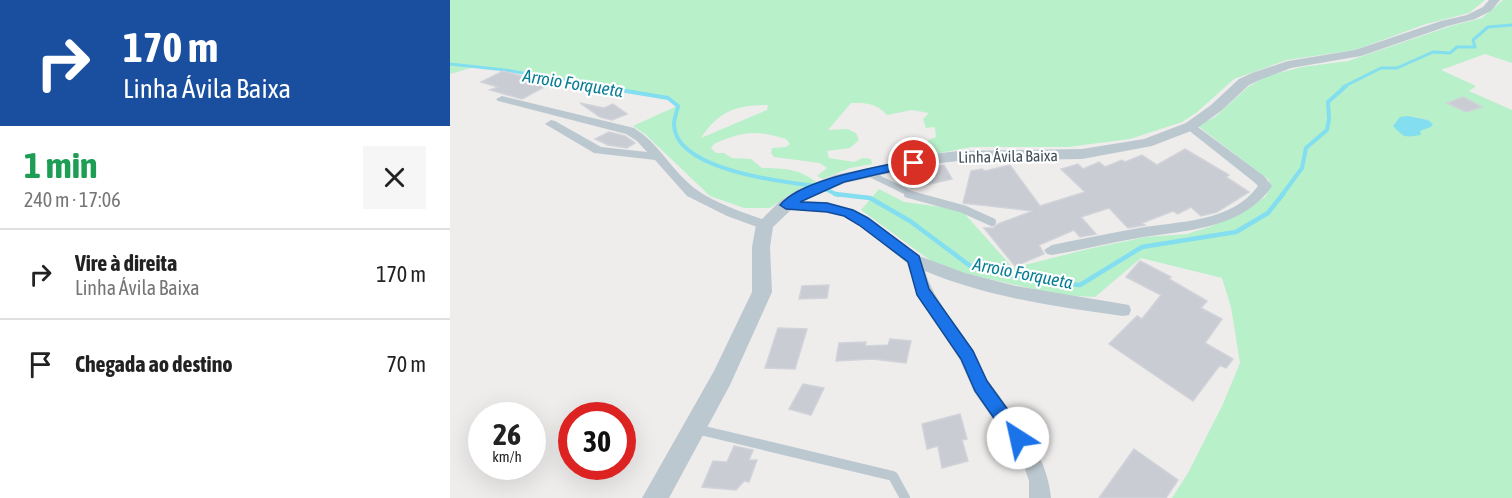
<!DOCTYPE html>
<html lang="pt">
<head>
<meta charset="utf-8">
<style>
  :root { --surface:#fff; --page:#f6f6f6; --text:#222; --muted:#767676; --line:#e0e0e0 }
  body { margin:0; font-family:"Asap Condensed",sans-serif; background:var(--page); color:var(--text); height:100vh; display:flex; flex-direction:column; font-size:22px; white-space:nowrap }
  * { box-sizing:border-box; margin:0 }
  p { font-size:20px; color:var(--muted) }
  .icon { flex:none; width:33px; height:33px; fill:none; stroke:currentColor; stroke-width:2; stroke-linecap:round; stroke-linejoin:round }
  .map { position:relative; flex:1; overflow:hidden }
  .side { display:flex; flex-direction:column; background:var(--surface); width:450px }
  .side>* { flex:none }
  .hud { background:#1a4fa0; color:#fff; overflow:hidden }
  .speed { position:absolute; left:18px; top:402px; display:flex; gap:12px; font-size:30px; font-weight:700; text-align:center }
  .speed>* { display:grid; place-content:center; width:78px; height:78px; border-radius:50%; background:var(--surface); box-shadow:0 6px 24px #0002; line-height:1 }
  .speed small { font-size:15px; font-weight:400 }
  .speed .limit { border:9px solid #d22; background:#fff; color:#111 }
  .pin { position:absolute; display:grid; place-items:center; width:51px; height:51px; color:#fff; margin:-26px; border:3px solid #fff; border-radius:50%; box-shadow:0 2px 6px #0007 }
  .me { position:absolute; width:66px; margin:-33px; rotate:325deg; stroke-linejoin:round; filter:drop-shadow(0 0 4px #0008) }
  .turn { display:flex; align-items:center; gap:21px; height:126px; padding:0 24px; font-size:27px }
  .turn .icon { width:78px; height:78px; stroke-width:2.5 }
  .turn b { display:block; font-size:42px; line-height:51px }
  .round { display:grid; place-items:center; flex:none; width:63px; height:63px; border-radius:0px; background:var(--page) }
  .headline { display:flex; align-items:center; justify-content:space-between; height:102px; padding:0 24px }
  h1 { font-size:36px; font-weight:700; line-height:45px; color:#1e9e55 }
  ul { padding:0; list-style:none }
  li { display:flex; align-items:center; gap:18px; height:90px; padding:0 24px; border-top:2px solid var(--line) }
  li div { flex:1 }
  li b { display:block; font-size:22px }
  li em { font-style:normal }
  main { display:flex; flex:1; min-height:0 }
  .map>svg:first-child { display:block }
  .green { fill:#b8f0ca; fill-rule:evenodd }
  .water { fill:#83deef }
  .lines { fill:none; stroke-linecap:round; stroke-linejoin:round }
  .stream-far2 { stroke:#83deef; stroke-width:3 }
  .stream-far1 { stroke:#83deef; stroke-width:4 }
  .stream { stroke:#83deef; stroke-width:4.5 }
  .building { fill:#c9ccd2; stroke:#d0d3d9; stroke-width:1.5 }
  .service-far2 { stroke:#bcc8d0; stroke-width:6 }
  .service-far1 { stroke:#bcc8d0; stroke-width:8 }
  .service { stroke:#bcc8d0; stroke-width:10 }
  .minor { fill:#bcc8d0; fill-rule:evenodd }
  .tertiary { fill:#bcc8d0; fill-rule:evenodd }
  .route { fill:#1a73e8; stroke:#114b97; stroke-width:1.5 }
  .labels { text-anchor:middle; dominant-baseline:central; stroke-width:4.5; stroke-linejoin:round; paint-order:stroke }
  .street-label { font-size:16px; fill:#44515a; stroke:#fff }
  .water-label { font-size:18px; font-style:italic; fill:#087e94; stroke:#fff }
</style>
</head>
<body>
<main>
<section class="side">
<div class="hud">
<div class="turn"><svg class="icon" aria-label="right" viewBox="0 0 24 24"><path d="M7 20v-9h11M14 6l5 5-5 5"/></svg><div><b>170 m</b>Linha Ávila Baixa</div></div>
</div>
<div class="headline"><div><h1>1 min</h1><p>240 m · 17:06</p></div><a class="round"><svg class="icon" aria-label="close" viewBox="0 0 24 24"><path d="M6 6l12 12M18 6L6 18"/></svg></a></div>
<ul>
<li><svg class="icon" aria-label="right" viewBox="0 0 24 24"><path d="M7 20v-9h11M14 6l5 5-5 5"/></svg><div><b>Vire à direita</b><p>Linha Ávila Baixa</p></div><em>170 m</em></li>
<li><svg class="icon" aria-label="arrive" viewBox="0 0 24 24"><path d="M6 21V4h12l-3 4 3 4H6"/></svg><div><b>Chegada ao destino</b></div><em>70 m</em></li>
</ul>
</section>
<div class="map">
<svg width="1062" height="498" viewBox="0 0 1062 498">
  <rect width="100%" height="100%" fill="#efecec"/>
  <path class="green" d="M0 0H1035L1019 13 976 24 905 50 837 60 784 79 746 113 732 122 680 139 618 147H522L446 161 445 154 486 137 485 127 476 128 473 119 479 113 462 110 437 115C426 103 417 103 401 103L378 130 397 129 406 133 409 140 400 148 377 151 379 158 404 162 413 158 421 159 422 164 400 168 373 179 367 176 377 168 370 163 324 157 321 153 322 148 336 147 340 144 336 139C305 130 294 131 264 144L261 148 266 153H274L282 158 301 159 312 168C333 168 351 169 367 183L340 194 320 208H294L260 196 195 134 183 126 227 106 218 98 55 70 24 67 0 74ZM318 105 317 110 251 138C269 111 286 105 318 105Z
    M1053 0H1062V63L1035 54 991 70 1026 86 1019 91 1062 110V498H722L738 473 773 404 790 363 781 307 772 278 691 258 645 297 610 295 491 268 411 210 429 189 454 202 499 208 513 212 563 268 638 249 696 237 737 234 762 226 793 211 815 197 819 189V180L748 126 765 117 798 87 817 76 852 67 898 61 1001 26 1032 18ZM958 116 978 120 983 124 981 127 969 131 971 135 948 131Z"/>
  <path class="water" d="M958 116 978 120 983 124 981 127 970 131 971 135C953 138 954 137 943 126L950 117Z"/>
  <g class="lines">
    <path class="stream-far2" d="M0 64 55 70 155 87
      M893 87 931 68H947L983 52 1000 53 1007 47H1025L1023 40 1038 27 1062 25"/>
    <path class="stream-far1" d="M146 86 218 98 228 106C227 112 224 118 224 124 224 170 333 182 365 186
      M373 188 388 195
      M832 195 852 168 856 148 877 130 879 119 878 102 896 86"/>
    <path class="stream" d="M385 194 420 198 460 221 523 268 596 282 630 285 692 247 786 232 818 213 833 194"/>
  </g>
  <path class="building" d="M53 71 100 84 72 99 40 90 48 87 31 82Z
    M1013 97 1032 107 1016 112 997 103Z
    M130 103 154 108 163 104 177 114 162 120 150 117Z
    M159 132 175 136 185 143 177 148 158 145 145 139Z
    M735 149 779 175 776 177 799 192 767 212 751 216 741 207 728 214 723 211 692 223 695 225 678 228 659 208 631 217 646 234 630 237 624 230 589 245 594 254 565 266 534 228H543L548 224 583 211 513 203 521 171 532 169 535 171 560 165 590 206 635 192 611 169 628 164 633 169 649 162 655 167 672 160 675 162 692 155 707 165Z
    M494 165 502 179 462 188 457 186 451 173Z
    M690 261 721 277 719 279 757 301 751 308 772 319 755 343 783 359 776 368 770 365 743 401 659 344 687 316 692 319 711 295 676 277Z
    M379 285 377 298 349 299 352 286Z
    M328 328 357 329 345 369 315 368Z
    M440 339 461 341 456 363 423 359 386 361 389 343 416 342 415 346 438 345Z
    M353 384 374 388 361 415 339 409Z
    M510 414 517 439 512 440 518 461 492 468 488 446 477 449 472 424Z
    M284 446 303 450 299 460H307L299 482 294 481 286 490 252 487 263 461 277 462Z
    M684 449 728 480 716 498H649Z"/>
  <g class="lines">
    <path class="service-far2" d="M418 173 463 195"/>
    <path class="service-far1" d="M458 194 513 209 542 222"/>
    <path class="service" d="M246 429 443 476 455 498"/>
    <path class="minor" d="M52 96 184 128C210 144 223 173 247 190 268 205 296 213 320 222L322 225 315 230 310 228 277 216 237 196 205 160 144 153 95 124 101 120 105 121 151 147 197 152 187 141 176 134 48 101 46 99Z
      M741 122 814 176 822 186C792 230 735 230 688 238 659 243 631 250 602 255L597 254 594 250 602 245C631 239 660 233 689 228 728 221 781 223 808 186L804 182 737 129 735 126Z
      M336 200 377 202 404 210 419 218 469 256 515 273 566 286 679 305 681 310 679 315 673 316C607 307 537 297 475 271 484 301 506 323 522 349 530 361 533 375 542 386 567 421 597 453 601 498H579V481L572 460 524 392 510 360 467 295 457 263 409 224 394 216 377 212 331 208 329 205Z"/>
    <path class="tertiary" d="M1039 0H1050L1041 11 1025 19 998 26 911 56 841 68 812 79 799 85 771 111 746 129 702 146 632 159 508 161 483 164 395 183 359 198 342 209 323 227 320 247 322 292 280 385 219 498H192L264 371 302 292V247L306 225 330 201 347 190 385 175 483 154 508 151 632 149 694 139 736 123 761 105 789 79 802 73 838 61 905 50 991 21 1017 15 1033 7Z"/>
  </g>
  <path class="route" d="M464 159 470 163 468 165 394 182 350 202 377 203 403 210 418 218 469 256 479 289 523 351 537 381 574 432 577 438 574 444 568 446 562 444 525 391 511 359 467 295 458 262 409 225 394 216 377 212 336 209 330 205C352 178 430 167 464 159Z"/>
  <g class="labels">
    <g class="street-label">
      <text transform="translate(558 156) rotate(-1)">Linha Ávila Baixa</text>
    </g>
    <g class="water-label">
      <text transform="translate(123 83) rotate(9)">Arroio Forqueta</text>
      <text transform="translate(573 273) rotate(11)">Arroio Forqueta</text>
    </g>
  </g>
</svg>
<div class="speed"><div>26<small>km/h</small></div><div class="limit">30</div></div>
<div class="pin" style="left:464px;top:163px;background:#d93025"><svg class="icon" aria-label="arrive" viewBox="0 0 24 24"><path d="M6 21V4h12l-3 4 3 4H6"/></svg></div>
<svg class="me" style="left:568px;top:438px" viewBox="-20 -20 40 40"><circle r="19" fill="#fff"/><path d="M0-13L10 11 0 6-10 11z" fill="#1a73e8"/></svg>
</div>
</main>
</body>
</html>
